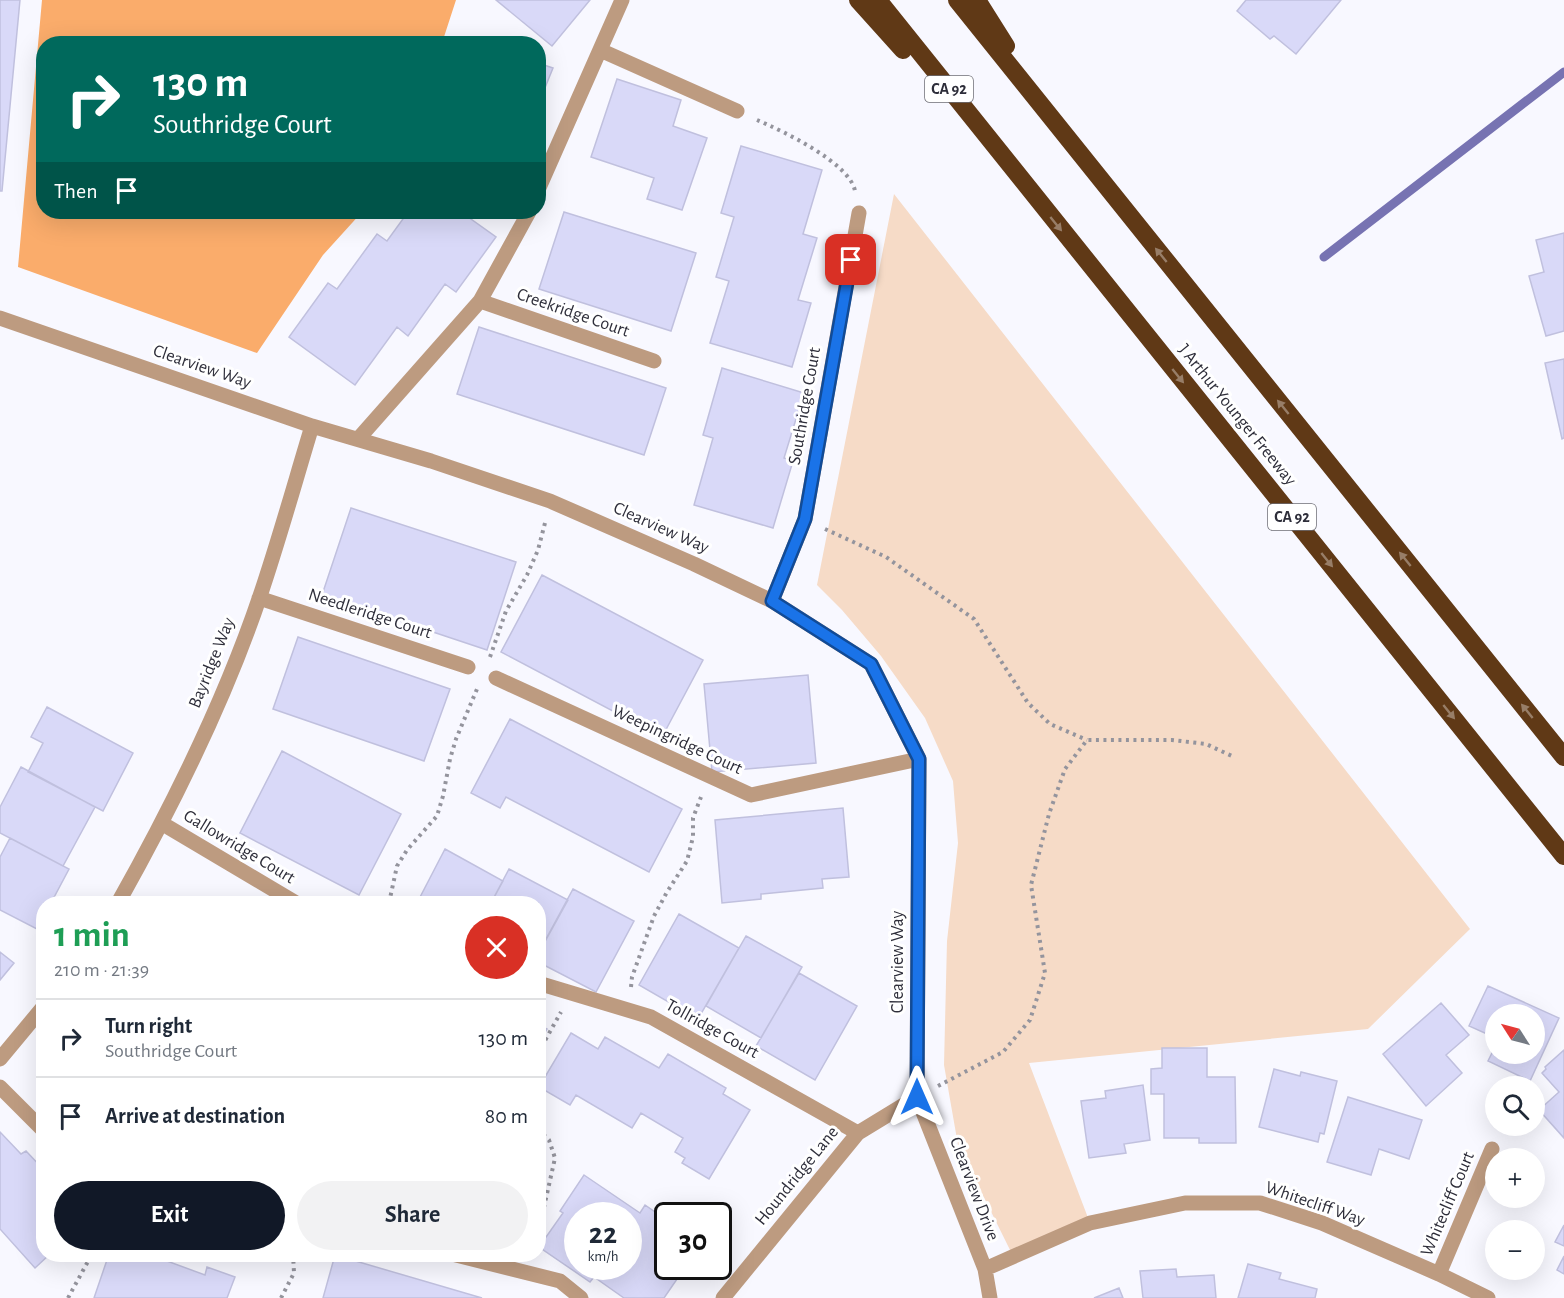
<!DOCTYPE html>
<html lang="en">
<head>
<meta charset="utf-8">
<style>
  :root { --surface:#fff; --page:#f2f2f3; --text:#1f2937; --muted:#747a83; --line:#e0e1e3; --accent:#111827 }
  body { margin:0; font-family:"Alegreya Sans",sans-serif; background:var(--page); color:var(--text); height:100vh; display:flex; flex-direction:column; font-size:22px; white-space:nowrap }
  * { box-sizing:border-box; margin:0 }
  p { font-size:20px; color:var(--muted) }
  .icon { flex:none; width:33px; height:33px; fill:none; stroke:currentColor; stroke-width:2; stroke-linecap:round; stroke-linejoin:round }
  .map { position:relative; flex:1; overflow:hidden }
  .drawer { position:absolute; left:36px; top:896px; width:510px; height:366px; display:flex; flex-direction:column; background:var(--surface); border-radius:24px; box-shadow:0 6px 24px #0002 }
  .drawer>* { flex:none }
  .top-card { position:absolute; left:36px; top:36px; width:510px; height:183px; border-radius:24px; box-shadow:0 6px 24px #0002; background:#00695c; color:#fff; overflow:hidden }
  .needle { width:39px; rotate:306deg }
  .fabs { position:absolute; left:1485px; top:1004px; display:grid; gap:12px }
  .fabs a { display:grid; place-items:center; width:60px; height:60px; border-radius:50%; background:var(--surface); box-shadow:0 6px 24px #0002; font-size:30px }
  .speed { position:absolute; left:564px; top:1202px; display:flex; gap:12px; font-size:30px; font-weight:700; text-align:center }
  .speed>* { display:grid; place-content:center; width:78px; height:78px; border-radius:50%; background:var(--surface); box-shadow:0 6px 24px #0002; line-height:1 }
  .speed small { font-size:15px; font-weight:400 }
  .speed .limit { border:3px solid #111; border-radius:9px; background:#fff; color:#111 }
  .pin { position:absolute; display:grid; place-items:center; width:51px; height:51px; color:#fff; margin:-26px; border-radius:12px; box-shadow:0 3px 9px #0006 }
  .me { position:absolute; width:66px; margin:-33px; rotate:0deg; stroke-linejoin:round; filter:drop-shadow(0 0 4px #0008) }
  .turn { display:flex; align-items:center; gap:21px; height:126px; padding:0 18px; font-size:27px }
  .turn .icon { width:78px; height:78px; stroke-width:2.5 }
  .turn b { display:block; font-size:42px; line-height:51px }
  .then { display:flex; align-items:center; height:57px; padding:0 18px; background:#0003; gap:12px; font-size:22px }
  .round { display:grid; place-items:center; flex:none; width:63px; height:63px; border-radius:32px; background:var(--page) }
  .head { display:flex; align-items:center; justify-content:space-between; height:102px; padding:0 18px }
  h1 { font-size:36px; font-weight:700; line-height:45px; color:#1e9e55 }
  .button { display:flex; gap:12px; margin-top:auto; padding:12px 18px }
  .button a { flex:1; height:69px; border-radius:36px; background:var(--accent); color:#fff; font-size:24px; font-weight:700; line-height:69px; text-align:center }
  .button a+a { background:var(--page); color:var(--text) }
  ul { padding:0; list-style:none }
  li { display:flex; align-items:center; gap:18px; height:78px; padding:0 18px; border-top:2px solid var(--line) }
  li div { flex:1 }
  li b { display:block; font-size:22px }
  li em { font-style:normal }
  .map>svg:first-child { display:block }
  .green { fill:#f6dbc7 }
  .forest { fill:#faac6b }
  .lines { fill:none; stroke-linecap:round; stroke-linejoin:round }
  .stream { stroke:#7773b2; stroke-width:9 }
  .building { fill:#d9d9f8; stroke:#c0c0de; stroke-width:1.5; fill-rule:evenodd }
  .path { stroke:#94949d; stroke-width:4; stroke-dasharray:3 4.5; stroke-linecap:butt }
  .minor { stroke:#bd9b80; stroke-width:15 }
  .motorway { stroke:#603916; stroke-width:18 }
  .oneway { fill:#987e68 }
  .route-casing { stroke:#114b97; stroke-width:15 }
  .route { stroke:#1a73e8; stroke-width:10 }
  .labels { text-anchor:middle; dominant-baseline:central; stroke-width:6; stroke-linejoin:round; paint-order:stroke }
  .shield { fill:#fff; stroke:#6d6d75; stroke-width:1.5 }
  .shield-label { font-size:16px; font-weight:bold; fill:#2e2e3a }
  .street-label { font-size:18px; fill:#2e2e3a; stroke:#fff }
</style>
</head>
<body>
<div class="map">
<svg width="1564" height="1298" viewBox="0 0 1564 1298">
  <rect width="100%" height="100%" fill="#f8f8ff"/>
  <path class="green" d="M894 194 1470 929 1368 1029 1029 1063 1090 1223 1013 1256 958 1145 944 1065 947 941 958 843 953 781 925 718 881 656 842 610 817 585Z"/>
  <path class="forest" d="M42 0H456L442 43 44 44V212H362L323 255 257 353 18 267Z"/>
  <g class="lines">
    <path class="stream" d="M1324 257 1564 72"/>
  </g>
  <path class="building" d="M0 0H20L2 191H0Z
    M496 0H590L552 46Z
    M1246 0H1341L1296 54 1274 36 1270 39 1237 11Z
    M474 39 487 44H472Z
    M538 63 553 68 538 105Z
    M617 79 681 100 673 126 707 138 682 210 647 199 654 178 591 157Z
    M741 146 822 170 803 234 817 238 798 300 811 303 792 367 710 343 729 281 716 277 734 217 721 213Z
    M408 212H461L496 237 456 292 445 284 408 336 397 327 355 385 289 337 328 283 337 289 377 234 387 241Z
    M564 212 696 253 671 331 539 289Z
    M1564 233V331L1546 336 1529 276 1544 272 1536 240Z
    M479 327 666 388 644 455 457 394Z
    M1564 359V438L1562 439 1545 363Z
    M722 368 804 393 784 458 793 461 773 528 694 505 713 438 703 435Z
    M351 508 516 562 487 650 322 595Z
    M542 575 703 660 662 737 501 652Z
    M298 637 450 689 424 761 273 709Z
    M808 675 816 763 712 772 704 684Z
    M47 707 133 753 103 811 28 772 43 743 31 737Z
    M510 719 682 809 649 872 506 797 500 808 471 793Z
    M282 751 401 814 359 895 240 833Z
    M21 767 95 807 63 866 0 833V807Z
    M843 808 849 877 822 879 823 888 761 894V899L722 903 715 820Z
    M10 838 69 869 51 903H44V916L37 929 0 910V857Z
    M445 849 503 881 491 903H417Z
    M509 869 568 900 538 954V903H491Z
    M573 889 634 921 596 992 538 962V954Z
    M679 914 739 948 698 1019 639 985Z
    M746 936 802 967 761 1038 706 1006Z
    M0 952 14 963 0 980Z
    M799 973 857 1006 815 1080 756 1046Z
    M1488 986 1559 1018 1530 1081 1488 1061 1496 1045V1053H1534V1014H1496V1038L1469 1026Z
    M1441 1003 1469 1035 1446 1055 1462 1073 1426 1106 1383 1054Z
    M538 1024 547 1029 538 1044Z
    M571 1033 598 1049 605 1037 659 1068 668 1054 726 1088 723 1094 750 1110 709 1179 682 1163 685 1158 675 1152 683 1138 641 1113 632 1128 576 1095 570 1105 539 1087Z
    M1162 1048H1207V1077H1235L1236 1143H1199V1138H1164V1094H1151V1069L1162 1068Z
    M1564 1050V1138L1539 1110 1559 1092 1542 1073 1546 1069 1545 1067Z
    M1274 1069 1300 1076 1301 1072 1337 1081 1324 1134 1320 1133 1318 1142 1259 1127Z
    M1143 1085 1150 1140 1124 1144 1126 1153 1089 1158 1081 1101 1106 1098 1105 1091Z
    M44 1089V1101L37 1095Z
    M1348 1097 1422 1120 1409 1159 1379 1149 1371 1175 1327 1162Z
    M0 1132 21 1154 26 1151 44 1170V1254H50L35 1268 0 1229Z
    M584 1175 640 1213 645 1205 668 1221V1266H686L664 1298H624L594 1277 590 1282 539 1247 563 1213 560 1211ZM578 1215H628V1266H578Z
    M1564 1225V1246L1555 1242Z
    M109 1254H131L142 1258 144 1254H148L205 1275 207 1267 235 1277 227 1298H94Z
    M335 1255 482 1298H323Z
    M1564 1256V1274L1557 1270Z
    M1248 1264 1281 1273 1279 1279 1317 1289 1315 1298H1238Z
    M1176 1269 1177 1277 1214 1275 1216 1298H1143L1140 1271Z
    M1119 1288 1123 1298H1094Z"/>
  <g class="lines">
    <path class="path" d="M757 120C783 131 850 163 855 191
      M825 529 886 557 974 619 1028 703 1050 724 1087 740
      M490 657 506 611 527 575 538 550 545 523
      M389 903 397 866 407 850 437 816 443 796 450 759 456 739 477 689
      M631 987 632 977 654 916 667 892 687 861 693 837V818L701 797
      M538 1053 561 1012
      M938 1086 1003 1052 1030 1020 1045 973 1031 885 1049 814 1065 769 1087 740H1172L1206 744 1232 756
      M538 1129 549 1140 555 1158 538 1234
      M68 1298 92 1254
      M281 1298 294 1273 293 1254"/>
    <path class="minor" d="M600 50 737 111
      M538 190 622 0
      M480 301 654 361
      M0 318 312 426 431 461 550 501 694 564 772 601 871 664 919 759 917 1097 985 1269 990 1298
      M359 438 480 301 529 212
      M259 598 468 667
      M772 601 805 519 859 213
      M496 678 751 795 919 759
      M163 824 296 903
      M118 903C173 805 224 703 260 596 279 540 295 482 312 426
      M538 983 651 1017 858 1133
      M0 1059 44 1006
      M0 1087 44 1131
      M452 1254 560 1281 581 1298
      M985 1269 1090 1223 1185 1203H1260L1322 1223 1439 1274 1488 1298
      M1439 1274 1492 1149
      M723 1298 858 1133 917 1097"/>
    <path class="motorway" d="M858 0 903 50
      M878 0 1564 856
      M957 0 1564 757
      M977 0 1006 46"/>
  </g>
  <defs><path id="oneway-solid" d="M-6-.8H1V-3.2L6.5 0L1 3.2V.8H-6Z" transform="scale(1.5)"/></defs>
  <g class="oneway">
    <use href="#oneway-solid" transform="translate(1056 224) rotate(51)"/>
    <use href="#oneway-solid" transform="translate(1161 255) rotate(-129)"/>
    <use href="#oneway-solid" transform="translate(1178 376) rotate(51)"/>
    <use href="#oneway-solid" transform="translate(1283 407) rotate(-129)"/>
    <use href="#oneway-solid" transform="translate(1405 559) rotate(-129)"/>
    <use href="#oneway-solid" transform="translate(1327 560) rotate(51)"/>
    <use href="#oneway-solid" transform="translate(1527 711) rotate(-129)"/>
    <use href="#oneway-solid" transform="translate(1449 712) rotate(51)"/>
  </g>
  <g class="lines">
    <g class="route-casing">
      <path id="route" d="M851 260 805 519 772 601 871 664 919 759 917 1097"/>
    </g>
    <use href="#route" class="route"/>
  </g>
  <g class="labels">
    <g class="shield">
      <rect x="925" y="76" width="48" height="26" rx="4.5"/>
      <rect x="1268" y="504" width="48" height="26" rx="4.5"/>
    </g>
    <g class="shield-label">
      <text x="949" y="89">CA 92</text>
      <text x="1292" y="517">CA 92</text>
    </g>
    <g class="street-label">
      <text transform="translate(573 313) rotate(19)">Creekridge Court</text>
      <text transform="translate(202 367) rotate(19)">Clearview Way</text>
      <text transform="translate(805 406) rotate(-80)">Southridge Court</text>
      <text transform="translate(1237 415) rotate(51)">J Arthur Younger Freeway</text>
      <text transform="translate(661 528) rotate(24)">Clearview Way</text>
      <text transform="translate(370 614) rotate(18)">Needleridge Court</text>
      <text transform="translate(212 663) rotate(-68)">Bayridge Way</text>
      <text transform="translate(677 740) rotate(25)">Weepingridge Court</text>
      <text transform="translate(239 847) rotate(31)">Gallowridge Court</text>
      <text transform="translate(898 962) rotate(-90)">Clearview Way</text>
      <text transform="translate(712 1029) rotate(29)">Tollridge Court</text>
      <text transform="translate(797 1176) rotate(-51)">Houndridge Lane</text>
      <text transform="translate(974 1189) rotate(69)">Clearview Drive</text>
      <text transform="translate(1315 1204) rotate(19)">Whitecliff Way</text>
      <text transform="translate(1448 1204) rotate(-67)">Whitecliff Court</text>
    </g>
  </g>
</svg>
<div class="fabs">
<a><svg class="needle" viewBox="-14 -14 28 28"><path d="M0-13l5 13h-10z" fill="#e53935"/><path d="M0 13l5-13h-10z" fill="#747a83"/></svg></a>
<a><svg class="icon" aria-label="search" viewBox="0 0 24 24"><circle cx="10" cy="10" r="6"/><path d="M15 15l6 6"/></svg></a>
<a>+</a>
<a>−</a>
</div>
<div class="speed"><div>22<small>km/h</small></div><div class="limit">30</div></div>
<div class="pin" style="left:851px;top:260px;background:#d93025"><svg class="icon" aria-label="arrive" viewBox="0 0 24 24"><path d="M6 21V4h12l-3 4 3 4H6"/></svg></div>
<svg class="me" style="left:917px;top:1097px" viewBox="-20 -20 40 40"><path d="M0-17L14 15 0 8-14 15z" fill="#1a73e8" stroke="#fff" stroke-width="4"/></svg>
<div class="top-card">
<div class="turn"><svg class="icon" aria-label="right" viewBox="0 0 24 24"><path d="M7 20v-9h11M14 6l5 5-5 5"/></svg><div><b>130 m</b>Southridge Court</div></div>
<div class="then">Then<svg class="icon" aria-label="arrive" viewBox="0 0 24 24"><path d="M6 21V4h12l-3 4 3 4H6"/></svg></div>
</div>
<section class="drawer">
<div class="head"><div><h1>1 min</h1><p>210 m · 21:39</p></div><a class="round" style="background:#d93025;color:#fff"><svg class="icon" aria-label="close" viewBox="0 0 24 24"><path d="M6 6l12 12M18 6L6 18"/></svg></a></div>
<ul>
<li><svg class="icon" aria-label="right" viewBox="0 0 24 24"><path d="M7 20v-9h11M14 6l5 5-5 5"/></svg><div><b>Turn right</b><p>Southridge Court</p></div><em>130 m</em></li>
<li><svg class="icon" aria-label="arrive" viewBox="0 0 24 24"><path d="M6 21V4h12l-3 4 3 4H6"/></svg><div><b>Arrive at destination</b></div><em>80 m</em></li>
</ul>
<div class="button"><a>Exit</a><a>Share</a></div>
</section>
</div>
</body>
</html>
